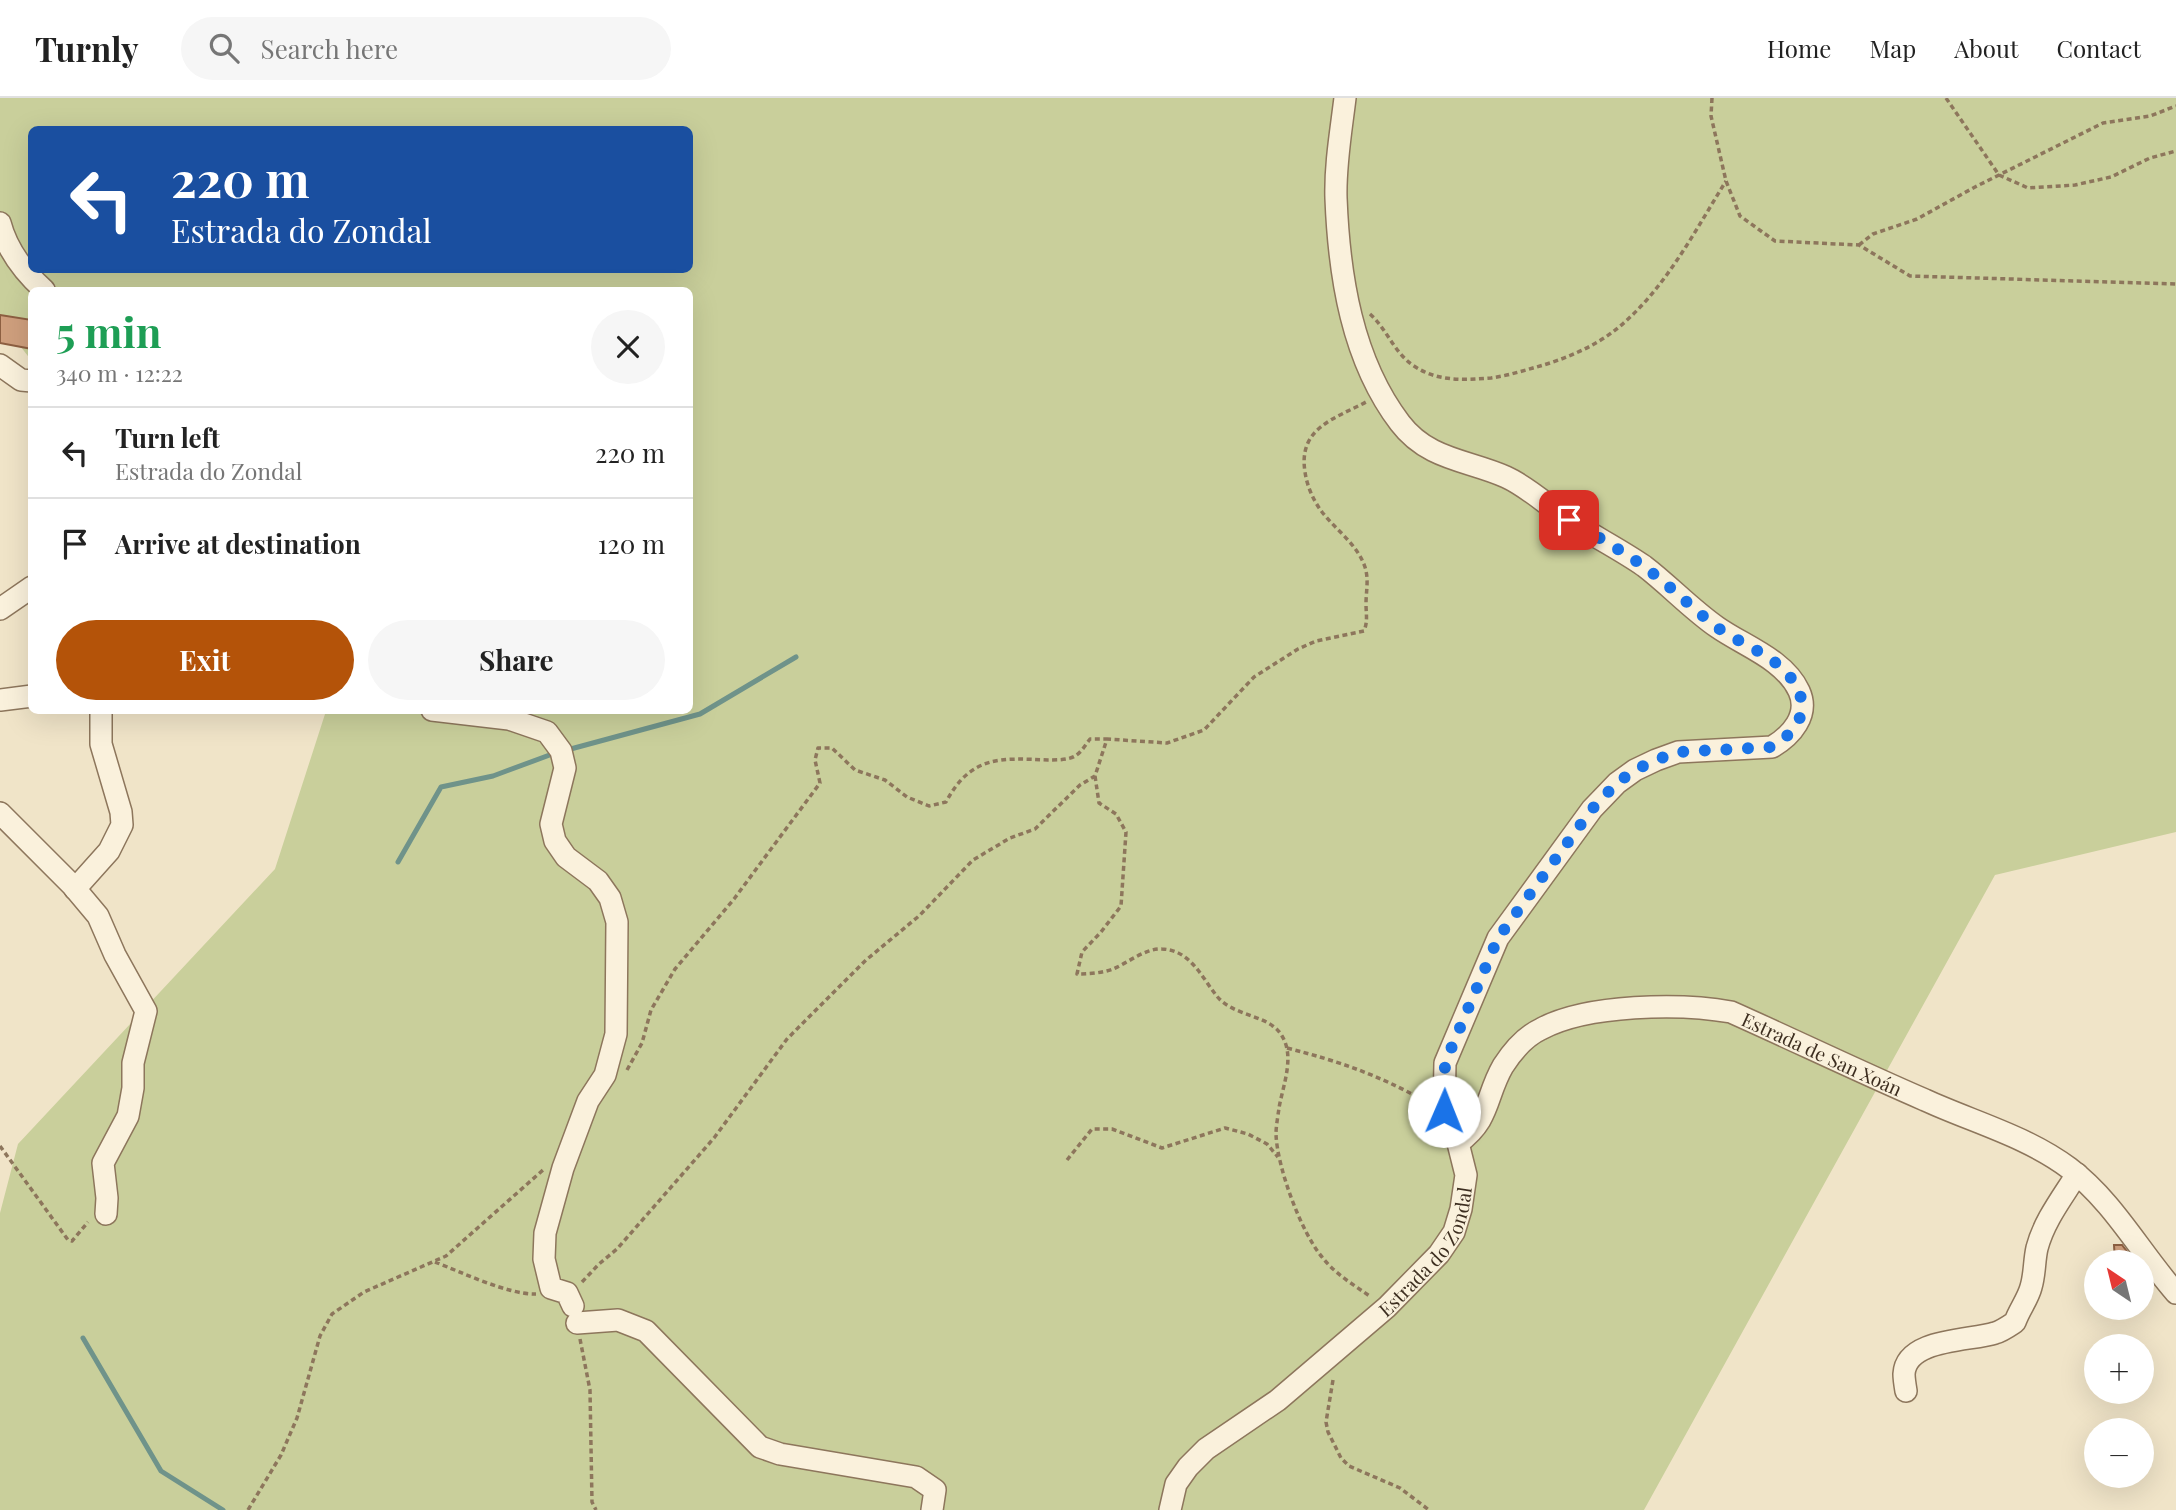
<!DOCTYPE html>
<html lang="en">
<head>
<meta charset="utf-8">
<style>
  :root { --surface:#fff; --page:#f6f6f6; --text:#222; --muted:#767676; --line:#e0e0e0; --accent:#b45309 }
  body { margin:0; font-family:"Playfair Display",serif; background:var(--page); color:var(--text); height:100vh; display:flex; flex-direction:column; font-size:26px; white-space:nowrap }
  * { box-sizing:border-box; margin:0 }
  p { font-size:23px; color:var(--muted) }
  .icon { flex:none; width:38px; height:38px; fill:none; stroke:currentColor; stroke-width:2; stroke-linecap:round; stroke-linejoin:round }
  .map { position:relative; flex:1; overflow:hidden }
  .panel { position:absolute; left:28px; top:189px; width:665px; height:427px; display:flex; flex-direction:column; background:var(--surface); border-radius:10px; box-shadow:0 7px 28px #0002 }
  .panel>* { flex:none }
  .guide { position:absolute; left:28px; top:28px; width:665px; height:147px; border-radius:10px; box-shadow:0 7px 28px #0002; background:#1a4fa0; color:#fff; overflow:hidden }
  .needle { width:46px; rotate:325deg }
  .tools { position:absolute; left:2084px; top:1152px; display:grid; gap:14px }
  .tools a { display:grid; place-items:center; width:70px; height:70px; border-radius:50%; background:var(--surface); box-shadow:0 7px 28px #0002; font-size:35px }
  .pin { position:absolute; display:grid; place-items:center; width:60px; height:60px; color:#fff; margin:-30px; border-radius:14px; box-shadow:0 4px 10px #0006 }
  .me { position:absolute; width:77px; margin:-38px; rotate:1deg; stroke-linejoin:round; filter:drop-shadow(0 0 5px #0008) }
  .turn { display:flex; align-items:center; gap:24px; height:147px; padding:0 28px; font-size:32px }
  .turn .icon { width:91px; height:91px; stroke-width:2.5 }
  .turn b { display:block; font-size:49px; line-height:60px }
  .round { display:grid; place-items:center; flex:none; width:74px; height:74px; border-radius:37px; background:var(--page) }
  .summary { display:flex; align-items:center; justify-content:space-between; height:119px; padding:0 28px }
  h1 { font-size:42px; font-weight:700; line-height:52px; color:#1e9e55 }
  .action { display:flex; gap:14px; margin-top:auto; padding:14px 28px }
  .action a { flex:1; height:80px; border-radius:42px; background:var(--accent); color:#fff; font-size:28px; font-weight:700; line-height:80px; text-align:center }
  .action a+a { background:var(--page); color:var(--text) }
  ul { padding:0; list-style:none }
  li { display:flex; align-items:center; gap:21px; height:91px; padding:0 28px; border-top:2px solid var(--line) }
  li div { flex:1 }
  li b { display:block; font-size:26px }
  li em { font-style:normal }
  header { display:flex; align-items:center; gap:42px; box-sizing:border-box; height:98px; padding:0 35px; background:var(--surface); border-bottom:2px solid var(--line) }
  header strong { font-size:33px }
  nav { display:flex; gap:38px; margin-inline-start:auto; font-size:24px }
  .search { width:490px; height:63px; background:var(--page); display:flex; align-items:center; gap:18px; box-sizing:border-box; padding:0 24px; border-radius:38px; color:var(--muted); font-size:26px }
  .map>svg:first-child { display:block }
  .green { fill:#c9cf9b; fill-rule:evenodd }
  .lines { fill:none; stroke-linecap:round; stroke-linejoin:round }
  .stream { stroke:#6f938a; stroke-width:5 }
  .building { fill:#cf9f7d; stroke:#8d5f41; stroke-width:2 }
  .minor-casing { stroke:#8d765c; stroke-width:24 }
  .path { stroke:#8d765c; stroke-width:3.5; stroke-dasharray:5 3.5; stroke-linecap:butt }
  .minor { stroke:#faf1dc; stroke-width:21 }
  .route { stroke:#1a73e8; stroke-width:12; stroke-dasharray:0 21.6 }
  .labels { text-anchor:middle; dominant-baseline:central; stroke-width:7; stroke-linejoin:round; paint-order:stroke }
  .street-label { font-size:19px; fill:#3d2e20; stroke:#f7eed8 }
</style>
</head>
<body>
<header>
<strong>Turnly</strong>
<div class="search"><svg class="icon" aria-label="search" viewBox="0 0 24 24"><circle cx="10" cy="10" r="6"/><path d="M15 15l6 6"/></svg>Search here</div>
<nav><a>Home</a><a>Map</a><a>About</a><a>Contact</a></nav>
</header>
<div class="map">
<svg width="2176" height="1412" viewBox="0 0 2176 1412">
  <rect width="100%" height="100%" fill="#f0e4c8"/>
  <path class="green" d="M0 0H2176V734L1995 777 1644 1412H0V1115L18 1046 275 771 326 613 690 612V192H32L31 262 0 222ZM32 32H690V172H32Z"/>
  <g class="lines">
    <path class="stream" d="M567 652 700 616 796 559
      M398 764 441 689 493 678 555 655
      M83 1240 161 1373 223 1412"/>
  </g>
  <path class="building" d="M0 217 32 222V251L0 245Z
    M2114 1147H2122L2129 1156V1164H2115Z"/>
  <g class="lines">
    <g class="minor-casing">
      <g id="minor">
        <path d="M0 125C7 152 24 174 44 192"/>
        <path d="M0 267 21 282 32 283"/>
        <path d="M0 511 32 489"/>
        <path d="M0 602 32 598"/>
        <path d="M432 612 509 621 547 634 561 653 565 670 551 726 555 743 566 759 598 783 610 800 617 824 616 936 605 977 588 1003 563 1070 545 1135 544 1161 551 1190 567 1195 573 1208"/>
        <path d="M0 715 72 787 98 818 115 857 146 913 133 965V990L128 1018 103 1065 107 1100 106 1116"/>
        <path d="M75 791 109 753 122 727 121 714 101 646V612"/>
        <path id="s1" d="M1458 1045C1491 1021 1485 999 1503 968 1512 954 1526 938 1541 931 1587 906 1681 905 1731 914 1796 943 1860 974 1925 1002 1973 1024 2026 1038 2069 1070 2113 1103 2140 1154 2176 1195"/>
        <path d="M577 1225 618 1222 646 1233 760 1349 780 1356 916 1379 935 1392 932 1412"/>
        <path d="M1906 1293C1905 1287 1904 1281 1904 1276 1906 1240 1971 1243 1995 1235 2002 1233 2009 1228 2015 1224 2019 1212 2028 1201 2031 1189 2035 1176 2034 1163 2037 1150 2044 1123 2062 1100 2077 1076"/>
        <path id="s2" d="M1170 1412 1176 1386 1188 1369 1206 1351 1278 1302 1387 1209 1439 1156 1454 1134 1461 1111 1466 1077 1458 1045 1444 1013 1445 965 1498 840 1592 711 1617 685 1635 672 1656 662 1678 654 1772 649C1791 638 1810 617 1799 593 1784 561 1744 548 1717 529 1691 511 1669 487 1644 468 1618 450 1589 436 1563 418 1545 405 1526 388 1506 379 1468 362 1428 362 1400 325 1352 262 1339 178 1336 100 1335 67 1341 33 1345 0"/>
      </g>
    </g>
    <path class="path" d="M1712 0 1711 18 1726 83 1740 118 1775 143 1859 147 1910 178 2176 186
      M1946 0 1999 77 2028 90 2075 87 2111 79 2150 60 2176 53
      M1859 147 1873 136 1917 121 1975 89 2103 25 2150 18 2176 8
      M1370 216C1387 231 1394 255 1414 268 1438 284 1464 282 1491 280 1505 278 1519 274 1533 270 1563 262 1595 249 1619 229 1665 191 1695 133 1726 83
      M1095 678 1099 705 1116 716 1126 734 1121 808 1101 834 1082 854 1077 876C1089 876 1102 875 1113 871 1128 865 1145 850 1162 851 1190 852 1201 878 1216 897 1232 919 1270 916 1282 938 1295 959 1283 987 1279 1010 1278 1018 1276 1028 1276 1036 1277 1069 1301 1134 1322 1159 1335 1176 1354 1187 1371 1199
      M1287 950C1341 964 1376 976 1425 1003
      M627 972 642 945 651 912 675 871 734 801 820 685 815 662 818 650H832L855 672 885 682 907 699 929 708 946 704C971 657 1001 660 1048 662 1056 662 1069 662 1075 658 1081 655 1086 646 1090 641H1107
      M0 1048 68 1142 72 1143 88 1124
      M1067 1062 1092 1031H1112L1162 1050 1225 1030 1248 1036 1267 1046 1278 1059
      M435 1164C461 1174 509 1197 536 1196
      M582 1184 599 1166 617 1151 714 1040 787 941 866 862 919 818 973 762 1010 740 1035 731 1080 687 1095 678 1107 641 1167 645 1204 632 1254 579 1298 551 1316 543 1364 533C1368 523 1366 516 1366 506 1366 493 1369 482 1365 469 1357 446 1336 432 1322 414 1313 402 1307 388 1305 374 1298 330 1334 321 1366 304
      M580 1241 590 1292 592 1404 596 1412
      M1333 1282 1326 1324 1328 1334 1341 1360 1349 1368 1400 1390 1429 1412
      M248 1412 281 1357 297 1320 320 1238 332 1216 364 1194 446 1158 543 1072"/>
    <use href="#minor" class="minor"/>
  </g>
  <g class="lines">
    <path class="route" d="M1444 1013 1445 965 1498 840 1592 711 1617 685 1635 672 1656 662 1678 654 1772 649C1790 638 1808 620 1800 597 1788 560 1741 548 1714 527 1690 508 1668 486 1643 468 1620 451 1594 437 1569 422"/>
  </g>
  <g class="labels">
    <g class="street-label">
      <text stroke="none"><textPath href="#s1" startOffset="438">Estrada de San Xoán</textPath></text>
      <text stroke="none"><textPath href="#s2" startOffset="373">Estrada do Zondal</textPath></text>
    </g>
  </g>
</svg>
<div class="tools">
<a><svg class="needle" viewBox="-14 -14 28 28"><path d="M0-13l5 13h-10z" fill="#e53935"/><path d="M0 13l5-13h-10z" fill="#767676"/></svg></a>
<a>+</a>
<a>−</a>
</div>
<div class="pin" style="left:1569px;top:422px;background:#d93025"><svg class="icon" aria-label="arrive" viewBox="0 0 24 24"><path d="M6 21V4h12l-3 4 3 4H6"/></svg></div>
<svg class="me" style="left:1444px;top:1013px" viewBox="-20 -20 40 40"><circle r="19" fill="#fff"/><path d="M0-13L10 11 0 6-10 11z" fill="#1a73e8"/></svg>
<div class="guide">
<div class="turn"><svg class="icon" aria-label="left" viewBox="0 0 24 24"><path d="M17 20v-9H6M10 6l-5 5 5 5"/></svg><div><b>220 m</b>Estrada do Zondal</div></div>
</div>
<section class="panel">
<div class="summary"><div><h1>5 min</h1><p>340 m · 12:22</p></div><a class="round"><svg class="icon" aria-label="close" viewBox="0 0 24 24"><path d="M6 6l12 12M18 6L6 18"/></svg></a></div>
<ul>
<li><svg class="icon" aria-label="left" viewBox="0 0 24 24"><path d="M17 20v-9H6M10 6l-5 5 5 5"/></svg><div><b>Turn left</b><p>Estrada do Zondal</p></div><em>220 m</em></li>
<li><svg class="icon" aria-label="arrive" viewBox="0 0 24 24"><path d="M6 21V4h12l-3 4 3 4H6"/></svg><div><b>Arrive at destination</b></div><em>120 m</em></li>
</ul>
<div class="action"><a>Exit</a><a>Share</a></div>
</section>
</div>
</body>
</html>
